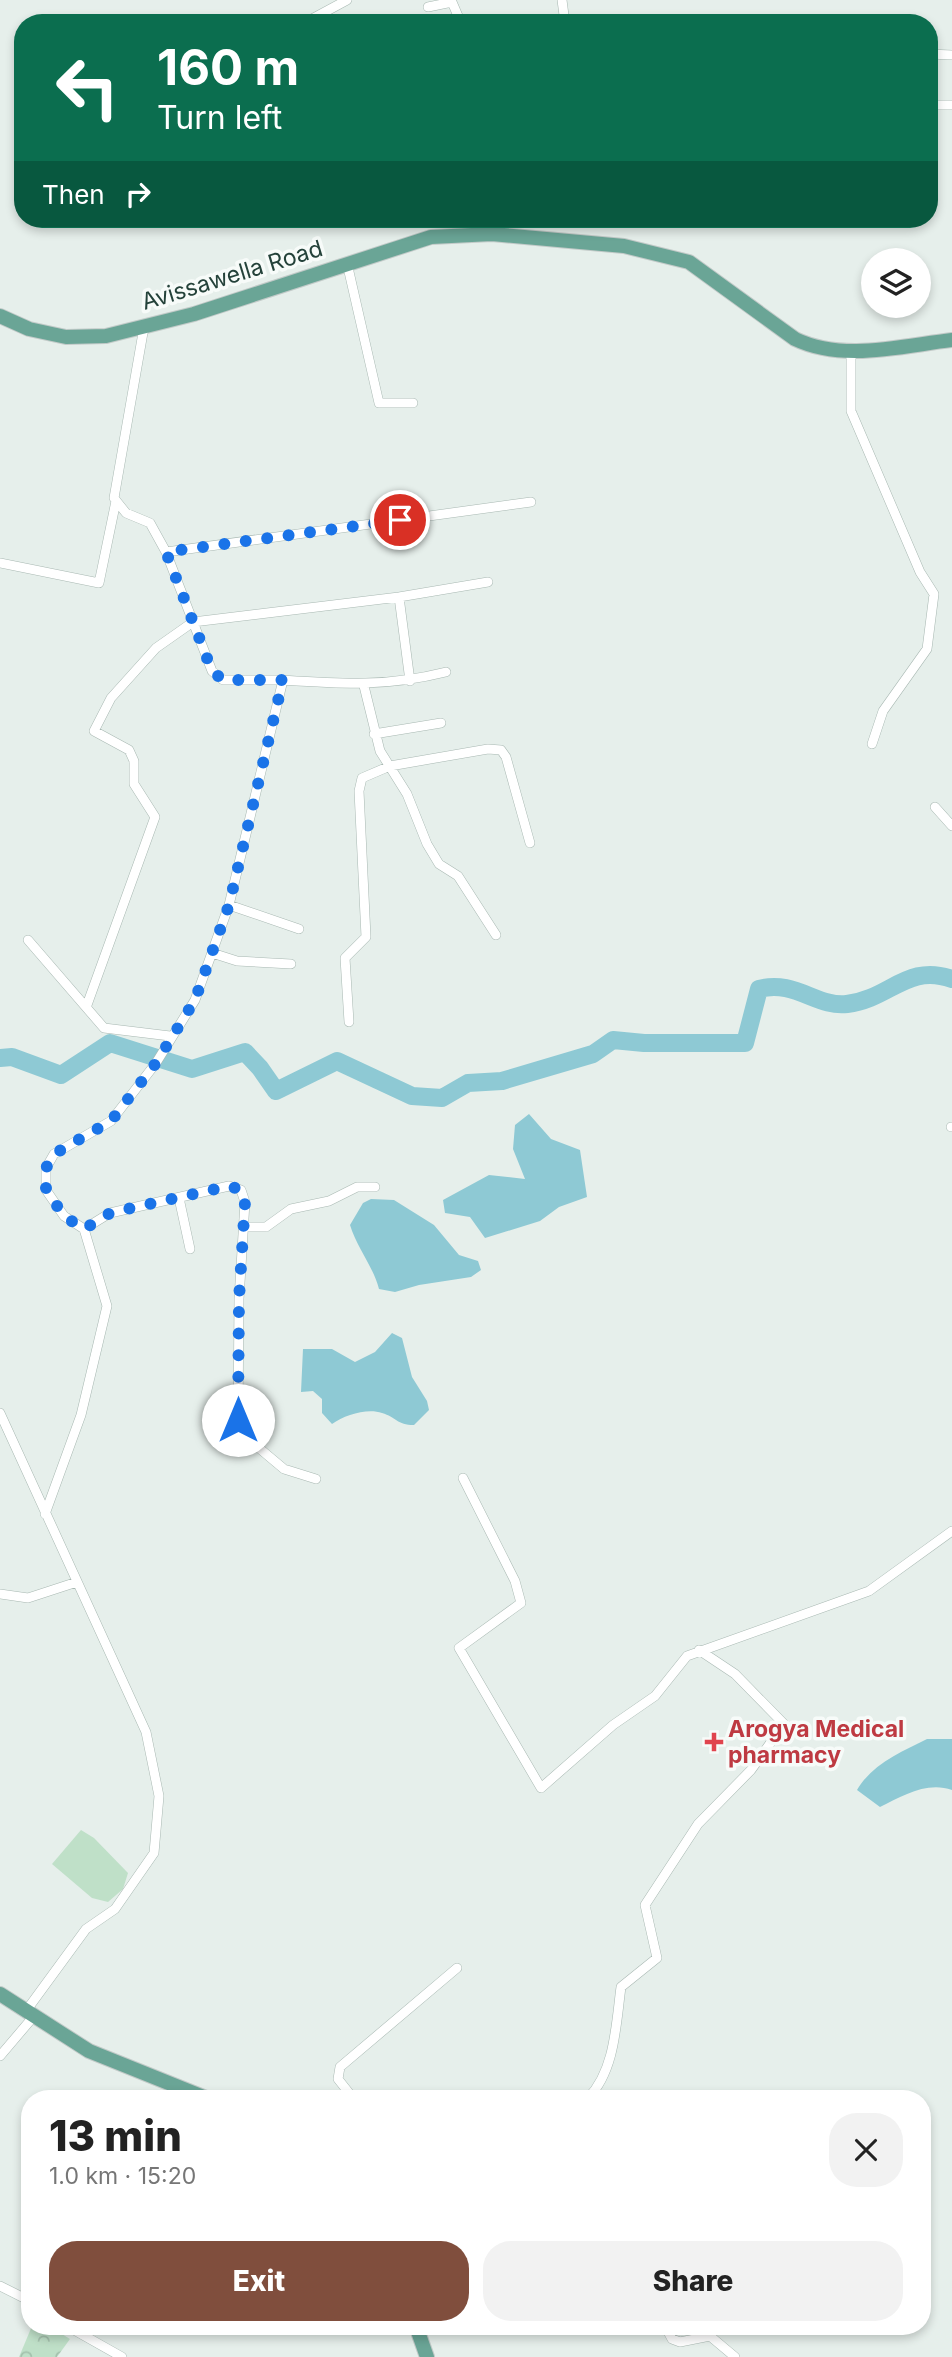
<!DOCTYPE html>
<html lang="en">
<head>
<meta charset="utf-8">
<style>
  :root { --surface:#fff; --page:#f2f2f2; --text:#222; --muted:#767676; --accent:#804e3d }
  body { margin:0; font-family:Inter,sans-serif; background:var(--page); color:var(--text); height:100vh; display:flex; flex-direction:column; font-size:26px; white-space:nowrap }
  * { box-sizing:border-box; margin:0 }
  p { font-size:23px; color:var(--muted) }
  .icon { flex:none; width:38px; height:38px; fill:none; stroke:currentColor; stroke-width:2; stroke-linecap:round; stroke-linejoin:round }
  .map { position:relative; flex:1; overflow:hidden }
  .panel { position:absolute; left:21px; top:2090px; width:910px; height:245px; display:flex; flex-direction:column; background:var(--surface); border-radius:28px; box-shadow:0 4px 10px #0003 }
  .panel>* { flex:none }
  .guide { position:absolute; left:14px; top:14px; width:924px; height:214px; border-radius:28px; box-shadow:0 4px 10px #0003; background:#0b6e4f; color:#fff; overflow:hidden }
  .fabs { position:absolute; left:861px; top:248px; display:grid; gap:14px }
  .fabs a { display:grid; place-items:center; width:70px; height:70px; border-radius:50%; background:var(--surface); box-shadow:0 4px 10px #0003; font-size:35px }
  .pin { position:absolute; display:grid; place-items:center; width:60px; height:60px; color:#fff; margin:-30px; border:4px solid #fff; border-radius:50%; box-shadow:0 2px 7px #0007 }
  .me { position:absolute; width:77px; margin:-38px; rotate:0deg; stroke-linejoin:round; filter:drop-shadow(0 0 5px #0008) }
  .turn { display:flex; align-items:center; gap:24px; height:147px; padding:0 28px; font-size:32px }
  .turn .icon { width:91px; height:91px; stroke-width:2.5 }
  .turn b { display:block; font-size:49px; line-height:60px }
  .then { display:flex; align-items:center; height:66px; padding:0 28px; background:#0003; gap:14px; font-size:26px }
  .round { display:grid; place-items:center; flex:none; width:74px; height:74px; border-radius:28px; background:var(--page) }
  .overview { display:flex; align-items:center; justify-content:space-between; height:119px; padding:0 28px }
  h1 { font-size:42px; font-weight:800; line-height:52px }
  .primary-button { display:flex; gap:14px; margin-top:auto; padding:14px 28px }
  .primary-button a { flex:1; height:80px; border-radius:28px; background:var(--accent); color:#fff; font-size:28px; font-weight:800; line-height:80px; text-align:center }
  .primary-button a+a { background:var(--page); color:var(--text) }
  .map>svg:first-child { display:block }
  .green { fill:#bfe0c8 }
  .forest { fill:url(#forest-crowns) }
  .water { fill:#8ec9d4 }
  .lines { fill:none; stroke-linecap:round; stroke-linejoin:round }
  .river { stroke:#8ec9d4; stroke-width:18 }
  .street-casing { stroke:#a8b8b2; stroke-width:10 }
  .primary-casing { stroke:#c2cac8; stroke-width:16 }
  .street { stroke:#fff; stroke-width:9 }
  .primary { stroke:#6aa596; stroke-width:14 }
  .route { stroke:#1a73e8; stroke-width:12; stroke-dasharray:0 21.6 }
  .health-dot { fill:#e0444e; stroke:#f7fbf9; stroke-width:2.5 }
  .labels { text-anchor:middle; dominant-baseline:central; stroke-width:7; stroke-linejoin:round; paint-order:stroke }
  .street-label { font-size:23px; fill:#24423a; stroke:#f7fbf9 }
  .health-label { font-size:23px; font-weight:bold; fill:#be3a42; stroke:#f7fbf9; text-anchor:start }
</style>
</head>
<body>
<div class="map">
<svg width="952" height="2357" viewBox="0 0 952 2357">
  <defs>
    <pattern id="forest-crowns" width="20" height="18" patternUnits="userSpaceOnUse" patternTransform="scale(1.75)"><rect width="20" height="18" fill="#bfe0c8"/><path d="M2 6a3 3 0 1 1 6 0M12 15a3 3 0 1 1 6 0" fill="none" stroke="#a4c1ad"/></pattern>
  </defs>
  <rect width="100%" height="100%" fill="#e6efeb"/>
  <path class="green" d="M81 1830 94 1838 128 1873 123 1889 108 1902 92 1898 52 1864Z"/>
  <path class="forest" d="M32 2326H49L70 2339 57 2357H19Z"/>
  <path class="water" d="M529 1114 551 1139 580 1150 587 1197 559 1207 540 1221 485 1238 470 1217 445 1213 443 1200 489 1175 525 1179 513 1149 515 1125Z
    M371 1199 394 1200 434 1225 459 1255 478 1261 481 1270 471 1277 419 1285 395 1292 379 1289C373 1266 357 1248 350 1225L363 1203Z
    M392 1333 402 1338 412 1377 427 1401 429 1410 414 1425C397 1425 396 1417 382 1413 367 1408 345 1415 332 1424L322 1413V1399L313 1391 301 1392 303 1349H332L355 1362 375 1352Z
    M927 1739H952V1790C927 1781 902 1796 880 1807L857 1790C872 1764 901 1752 927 1739Z"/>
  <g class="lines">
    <path class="river" d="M0 1058 12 1057 61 1075 110 1043 192 1069 245 1052 260 1068 276 1091 337 1061 412 1096 442 1098 468 1083 502 1081 593 1054 613 1040 644 1043H745L759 989C794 979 818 1008 847 1004 890 999 907 963 952 979"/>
    <g class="street-casing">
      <path id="street" d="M562 0 565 23
        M428 7 452 2 461 23
        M296 23 310 20 347 0
        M929 54 952 55
        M929 105H952
        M492 219V234
        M347 263 379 403H413
        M851 352V411L920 572 934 594 927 649 883 711 872 744
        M166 552 531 502
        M0 563 99 583 116 501
        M399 597 410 681
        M283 680C344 684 386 687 446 672
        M364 686 380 751 407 794 427 844 439 864 458 876 496 935
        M374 734 441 723
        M935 807 952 826
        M229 905 299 929
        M28 940 104 1028 170 1036
        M212 953 237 961 291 964
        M87 1005 155 817 134 784V761L129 750 94 731 111 698 156 648 193 622 399 597 488 582
        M349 1022 345 958 366 937 359 791 362 778 390 766 488 749 501 750 506 757 530 843
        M951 1127H952
        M179 1198 190 1249
        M245 1227H266L291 1209 329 1201 357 1187H375
        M84 1229 64 1216 46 1190V1168L54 1154 111 1121 156 1063 195 1000 229 905 283 680H223L212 671 166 552 150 523 126 513 114 498 144 327
        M0 1413 146 1732 159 1796 154 1853 115 1909 86 1929 26 2011
        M463 1478 515 1581 521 1603 459 1648 541 1788 613 1725 655 1696 687 1656 869 1591 952 1531
        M45 1514 81 1415 107 1306 84 1229 110 1213 229 1186 241 1190 245 1202 239 1299 238 1420 253 1443 284 1469 316 1479
        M0 1594 28 1598 77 1582
        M0 2056 34 2016
        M353 2098 338 2079 340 2067 457 1968
        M588 2098C615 2071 616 2024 621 1987L657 1958 645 1905 698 1824 751 1770 784 1724 735 1674 699 1650
        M0 2286 30 2301
        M67 2326 122 2357
        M665 2326 672 2339 680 2342 710 2336 735 2357"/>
    </g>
    <g class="primary-casing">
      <path id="primary" d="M0 316 29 329 66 337 106 336 194 314 431 237 492 234 624 246 689 262 795 339C843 362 901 346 952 340
        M0 1994 89 2051 206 2098
        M416 2326 427 2357"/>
    </g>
    <use href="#street" class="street"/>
    <use href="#primary" class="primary"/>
  </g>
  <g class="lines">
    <path class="route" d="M238 1420 239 1299 245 1202 241 1190 229 1186 110 1213 84 1229 64 1216 46 1190V1168L54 1154 111 1121 156 1063 195 1000 229 905 283 680H223L212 671 166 552 400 520"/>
  </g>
  <path class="health-dot" d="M710.5 1731.5h7v7h7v7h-7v7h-7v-7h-7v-7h7z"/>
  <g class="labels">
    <g class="street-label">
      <text transform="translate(232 275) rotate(-17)">Avissawella Road</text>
    </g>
    <g class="health-label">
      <text x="728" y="1729">Arogya Medical<tspan x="728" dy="26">pharmacy</tspan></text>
    </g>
  </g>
</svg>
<div class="fabs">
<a><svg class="icon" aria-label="layers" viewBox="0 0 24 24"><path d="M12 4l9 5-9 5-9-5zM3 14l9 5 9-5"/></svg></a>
</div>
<div class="pin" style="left:400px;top:520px;background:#d93025"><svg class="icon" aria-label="arrive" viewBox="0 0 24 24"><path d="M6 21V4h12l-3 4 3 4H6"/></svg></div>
<svg class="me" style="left:238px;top:1420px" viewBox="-20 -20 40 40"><circle r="19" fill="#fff"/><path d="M0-13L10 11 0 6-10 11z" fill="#1a73e8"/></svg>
<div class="guide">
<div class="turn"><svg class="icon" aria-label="left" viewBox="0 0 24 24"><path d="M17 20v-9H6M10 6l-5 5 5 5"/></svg><div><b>160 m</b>Turn left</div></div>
<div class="then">Then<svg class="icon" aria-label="right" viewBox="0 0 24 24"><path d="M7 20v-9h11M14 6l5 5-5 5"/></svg></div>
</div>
<section class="panel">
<div class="overview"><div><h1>13 min</h1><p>1.0 km · 15:20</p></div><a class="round"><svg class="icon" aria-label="close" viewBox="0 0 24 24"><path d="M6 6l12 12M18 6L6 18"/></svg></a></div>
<div class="primary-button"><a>Exit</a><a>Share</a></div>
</section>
</div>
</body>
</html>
